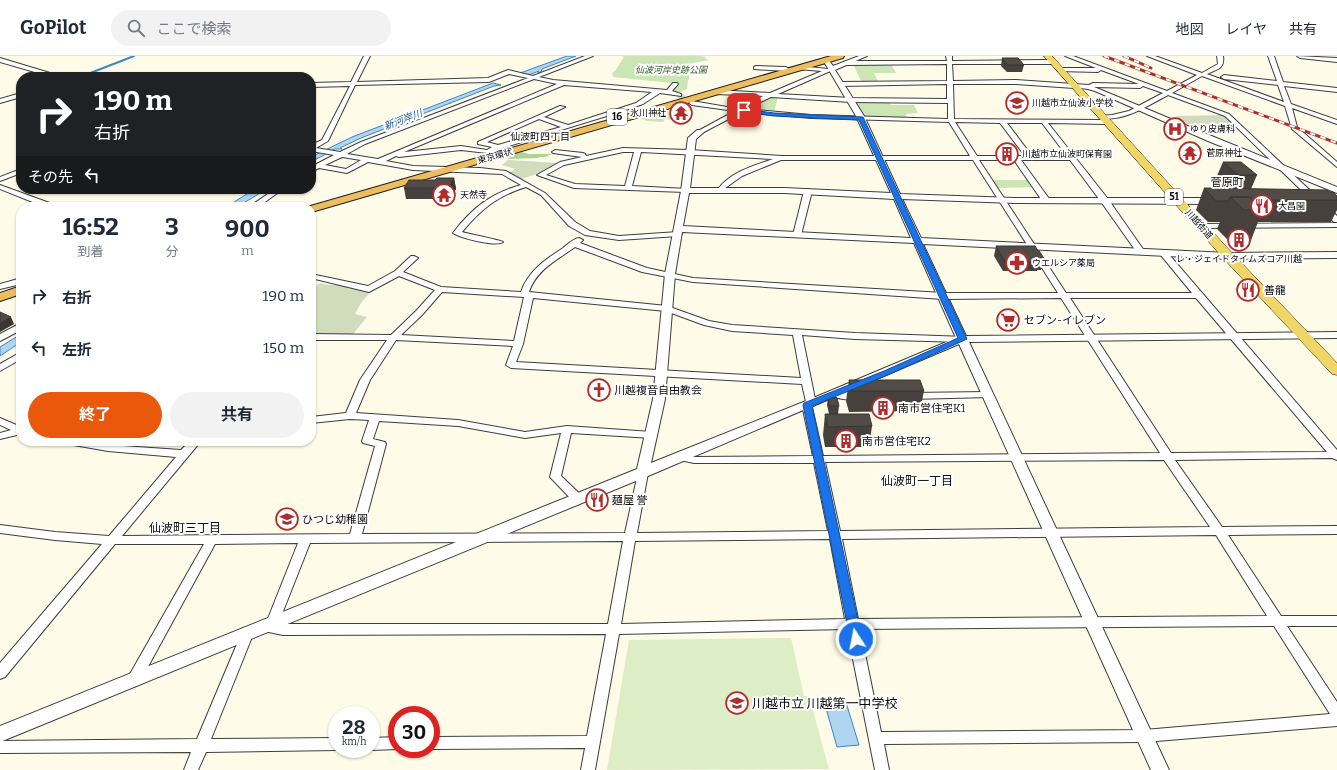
<!DOCTYPE html>
<html lang="ja">
<head>
<meta charset="utf-8">
<style>
  :root { --surface:#fff; --page:#f2f2f3; --text:#1f2937; --muted:#747a83; --line:#e0e1e3; --accent:#ea580c }
  body { margin:0; font-family:Bitter,"Noto Sans JP",serif; background:var(--page); color:var(--text); height:100vh; display:flex; flex-direction:column; font-size:15px; white-space:nowrap }
  * { box-sizing:border-box; margin:0 }
  p { font-size:13px; color:var(--muted) }
  .icon { flex:none; width:22px; height:22px; fill:none; stroke:currentColor; stroke-width:2; stroke-linecap:round; stroke-linejoin:round }
  .map { position:relative; flex:1; overflow:hidden }
  .panel { position:absolute; left:16px; top:146px; width:300px; height:244px; display:flex; flex-direction:column; background:var(--surface); border-radius:16px; box-shadow:0 1px 3px #0004 }
  .panel>* { flex:none }
  .top-card { position:absolute; left:16px; top:16px; width:300px; height:122px; border-radius:16px; box-shadow:0 1px 3px #0004; background:#202124; color:#fff; overflow:hidden }
  .speed { position:absolute; left:328px; top:650px; display:flex; gap:8px; font-size:20px; font-weight:700; text-align:center }
  .speed>* { display:grid; place-content:center; width:52px; height:52px; border-radius:50%; background:var(--surface); box-shadow:0 1px 3px #0004; line-height:1 }
  .speed small { font-size:10px; font-weight:400 }
  .speed .limit { border:6px solid #d22; background:#fff; color:#111 }
  .pin { position:absolute; display:grid; place-items:center; width:34px; height:34px; color:#fff; margin:-17px; border-radius:8px; box-shadow:0 2px 6px #0006 }
  .me { position:absolute; width:44px; margin:-22px; rotate:349deg; stroke-linejoin:round; filter:drop-shadow(0 0 3px #0008) }
  .turn { display:flex; align-items:center; gap:14px; height:84px; padding:0 12px; font-size:18px }
  .turn .icon { width:52px; height:52px; stroke-width:2.5 }
  .turn b { display:block; font-size:28px; line-height:34px }
  .then { display:flex; align-items:center; height:38px; padding:0 12px; background:#0003; gap:8px; font-size:15px }
  .eta { display:flex; justify-content:space-evenly; align-items:center; height:68px; text-align:center }
  .eta b { font-size:24px; font-weight:700; line-height:28px }
  .cta { display:flex; gap:8px; margin-top:auto; padding:8px 12px }
  .cta a { flex:1; height:46px; border-radius:24px; background:var(--accent); color:#fff; font-size:16px; font-weight:700; line-height:46px; text-align:center }
  .cta a+a { background:var(--page); color:var(--text) }
  ul { padding:0; list-style:none }
  li { display:flex; align-items:center; gap:12px; height:52px; padding:0 12px }
  li div { flex:1 }
  li b { display:block; font-size:15px }
  li em { font-style:normal }
  header { display:flex; align-items:center; gap:24px; box-sizing:border-box; height:56px; padding:0 20px; background:var(--surface); border-bottom:1px solid var(--line) }
  header strong { font-size:19px }
  nav { display:flex; gap:22px; margin-inline-start:auto; font-size:14px }
  .search { width:280px; height:36px; background:var(--page); display:flex; align-items:center; gap:10px; box-sizing:border-box; padding:0 14px; border-radius:22px; color:var(--muted); font-size:15px }
  .map>svg:first-child { display:block }
  .green { fill:#cbe5b5 }
  .forest { fill:#aed495 }
  .cemetery { fill:#d0dcbc }
  .pitch { fill:#ddedc6 }
  .water { fill:#b0d5f1; stroke:#3c86c4 }
  .lines { fill:none; stroke-linecap:round; stroke-linejoin:round }
  .stream { stroke:#3c86c4; stroke-width:2 }
  .minor-tunnel { stroke:#d9d7c7; stroke-width:6; stroke-dasharray:6 3; stroke-linecap:butt }
  .minor-casing { stroke:#3d3d3d; stroke-width:2 }
  .tertiary-casing { stroke:#3d3d3d; stroke-width:2 }
  .primary-casing { stroke:#1b1b1b; stroke-width:1 }
  .trunk-casing { stroke:#1b1b1b; stroke-width:2 }
  .minor { fill:#fff; fill-rule:evenodd }
  .tertiary { fill:#fff; fill-rule:evenodd }
  .primary { fill:#f0d666; fill-rule:evenodd }
  .trunk { fill:#eebd5f; fill-rule:evenodd }
  .rail-casing { stroke:#b02d2c; stroke-width:3 }
  .rail { stroke:#fff; stroke-width:2; stroke-dasharray:5.5; stroke-linecap:butt }
  .wall { fill:#47413d }
  .shaded-wall { fill:#393532 }
  .building { fill:#524c47; stroke:#393532 }
  .route { fill:#1a73e8; stroke:#114b97 }
  .labels { text-anchor:middle; dominant-baseline:central; stroke-width:4; stroke-linejoin:round; paint-order:stroke }
  .far-park-label { font-size:9px; font-style:italic; fill:#285c1f; stroke:#fff }
  .far-poi-label { font-size:9px; fill:#0a0a0a; stroke:#fff; text-anchor:start }
  .far-street-label { font-size:9px; fill:#0a0a0a; stroke:#fff }
  .shield { fill:#fff; stroke:#545454; stroke-width:1 }
  .shield-label { font-size:10px; font-weight:bold; fill:#0a0a0a }
  .far-water-label { font-size:10px; font-style:italic; fill:#1d5892; stroke:#fff }
  .far-neighbourhood-label { font-size:10px; fill:#0a0a0a; stroke:#fff }
  .far-quarter-label { font-size:11px; fill:#0a0a0a; stroke:#fff }
  .poi-label { font-size:11px; fill:#0a0a0a; stroke:#fff; text-anchor:start }
  .neighbourhood-label { font-size:12px; fill:#0a0a0a; stroke:#fff }
  .near-poi-label { font-size:13px; fill:#0a0a0a; stroke:#fff; text-anchor:start }
</style>
</head>
<body>
<header>
<strong>GoPilot</strong>
<div class="search"><svg class="icon" aria-label="search" viewBox="0 0 24 24"><circle cx="10" cy="10" r="6"/><path d="M15 15l6 6"/></svg>ここで検索</div>
<nav><a>地図</a><a>レイヤ</a><a>共有</a></nav>
</header>
<div class="map">
<svg width="1337" height="714" viewBox="0 0 1337 714">
  <rect width="100%" height="100%" fill="#fefbe8"/>
  <path class="green" d="M622 0H699L707 1 704 2 709 4 688 8 692 11 686 18 689 19V24H688L687 33C680 36 675 39 669 32L672 27 613 21 612 17 615 15 624 1Z
    M853 8H891L896 17H874L879 27H862Z
    M771 40 778 41 774 56 747 52Z
    M854 45H889L891 49H914L918 57 906 58 907 62 867 61 864 60Z
    M661 55H668L669 58 684 60 680 65 665 63 663 66 647 65 638 62Z
    M992 124H1030L1035 131 996 132Z"/>
  <path class="forest" d="M522 96 529 98H552L545 101H539L538 102 508 103 499 102Z"/>
  <path class="cemetery" d="M1224 59 1235 69 1185 68 1176 60Z
    M508 104 558 107 543 116 521 123 508 117 515 113 502 109Z
    M320 227 329 229H343L371 235 361 247 355 258 367 261 352 279 311 278V234Z"/>
  <path class="pitch" d="M791 582 804 640H809L829 713 607 714 629 584Z"/>
  <path class="water" d="M567 0H576L542 13 541 16 538 17 539 15 526 20 518 17 523 16Z
    M493 27 501 29 494 30 361 82 340 92 342 93H335L311 106V101L352 81Z
    M255 133H267L237 151H226Z
    M21 278V286L0 300V291Z
    M845 643 859 689 837 691 824 645Z"/>
  <g class="lines">
    <path class="stream" d="M80 21 134 0"/>
    <path class="minor-tunnel" d="M679 39 692 47"/>
    <g class="minor-casing">
      <path id="minor" d="M364 0H370L357 26 488 22 508 14 533 20 585 0H593L539 21 553 24 667 34 673 27H677L678 28 672 35 681 38V40L660 37 643 48 623 55 502 92 494 95 497 97 496 98 461 94 399 101 396 100 386 105 413 110 480 112 506 115 545 137 575 166 590 175 619 180 678 176 682 178 678 180 619 184 585 179 569 170 541 139 526 131C497 140 481 153 462 176 469 178 500 184 503 186 496 191 460 182 453 177 472 152 491 137 521 129L502 118 413 114 368 106 347 117 319 112 311 116V111L334 99 311 95V89L322 84 350 30 311 31V27L351 26ZM509 18 528 22 361 86 340 96 316 92 328 85 355 29 489 26ZM534 23 557 28 378 103 347 98 365 88ZM564 29 652 36 636 47 568 69 544 61 565 51 560 50 478 86V88L492 91 487 94 461 90 404 96ZM539 63 561 71 498 89 487 86ZM342 101 361 104 346 113 325 109Z
        M946 0H952V5L1053 4 1056 6 1053 8H952L953 25 1016 24 1074 28 1077 30 1074 32 1016 28H953L954 63 1107 64 1110 66 1107 68 1048 67 1108 143 1145 196 1144 198H1138L1102 147 1070 104H1021L1050 144 1046 146H1043L1014 104H979L1066 237H1192L1159 197 1160 195H1166L1337 394V404L1332 402 1175 404 1222 471 1337 470V478L1228 479 1281 560H1337V570H1287L1337 646V670L1144 686 884 688 889 714H875L847 573 619 578 595 714H581L585 692 431 693V681L587 680 606 578 283 579 259 574 258 570 259 566 267 565 298 487 215 488 138 629 133 631 128 629 126 625 204 488H115L5 621 0 623V607L102 488 55 484 0 477V469L55 476 109 480 176 401 108 395 68 388 63 385H87L108 389 181 394 190 385H201L122 480 350 478 375 390 363 387 362 385 369 364 350 363 311 367V361L346 357 360 324 387 284H311V278L391 279 416 255 435 234 399 220 369 236 311 222V218L368 230 395 215 411 200H414L418 202 403 216 441 231 521 236C528 215 546 203 563 192 568 188 573 183 579 182L583 184 580 187 647 212 693 222 943 237H1058L973 104H781L742 120 721 135 718 133C731 116 753 110 773 103L641 96 632 130 687 133 689 134 685 136 574 132 537 119 560 106 582 101 553 97 552 96 555 94 583 97 585 98 586 100 623 92 690 94 782 100H970L949 66 811 62 742 56 700 78 698 77V75L735 55 692 49 689 47 692 45 739 53 763 40 716 38 713 36 716 34 770 37 822 15 797 13V11L799 10 828 13 832 11 835 13 778 38 851 42 947 43V28L841 30 838 28 841 26 947 25V8L847 9 844 7 847 5H947ZM771 41 851 46 948 47V63L811 59 746 53ZM955 66 1000 67 1025 100H977ZM1007 67H1042L1067 100H1032ZM623 96H634L625 130 575 128 546 119 564 109ZM575 191 642 216 693 226 943 243 1061 242 1160 397 823 400 812 351 816 348 802 279 855 283 963 286 966 285 968 283 966 281 855 277 732 269 709 265 667 250 529 236C536 214 557 204 575 191ZM442 236 524 241 514 285 401 279 422 259ZM533 242 666 255 704 269 732 275 793 279 801 322 516 306 523 288ZM1070 242H1196L1327 396 1171 397ZM396 284 513 290 506 309 511 312 802 328 806 346 802 349 813 400 694 401 679 398 674 401 675 403 694 407H814L828 475 637 477 648 417 647 414H639L638 417 625 477 362 478 386 388 385 386 373 383 379 365 458 370 525 382 561 377 550 421 574 446H582L584 443 582 440 561 420 571 377 652 382 657 379 652 376 567 370 525 376 458 364 356 357 370 324ZM1164 404 1210 471 840 475 825 406ZM1216 479 1267 560 858 563 842 483ZM830 483 845 563 621 568 635 485ZM623 485 608 568H278L310 487ZM1274 570 1330 658 1144 674 881 676 860 573Z
        M1065 0H1073L1167 35 1197 19 1147 0H1155L1202 17 1218 8 1217 0H1223C1225 13 1217 13 1207 18L1284 46 1278 29 1224 23 1221 21 1224 19 1277 25 1268 0H1274L1283 26 1337 32V36L1284 30 1291 48 1337 64V68L1292 52 1297 71 1337 106V111L1292 73 1285 50 1202 20 1172 37 1229 58 1337 160V166H1334L1225 60 1168 39C1147 50 1124 66 1100 62V60L1112 59 1129 55 1163 37 1143 30 1140 32 1094 31 1087 32V30L1093 27 1139 28 1101 14 1098 16 1058 15 1057 14 1060 12H1096Z
        M1297 0 1337 2V6L1300 2Z
        M0 2 60 20 61 21H52L0 6Z
        M756 10 786 11 789 13 786 15 754 13V11Z
        M21 37V41L0 47V43Z
        M21 113V117L0 125V121Z
        M0 129 55 149 56 151H45L0 133Z
        M275 133H283L258 151H249Z
        M808 133 812 135 801 179 800 181H794L793 179 804 135Z
        M1337 167V171L1201 172 1197 170 1201 168Z
        M18 223H21V228L0 233V228Z
        M21 267V274L0 285V278Z
        M21 296V303L0 315V308Z
        M835 335C843 337 859 334 865 340 859 346 836 344 830 338Z
        M988 336 993 339 991 341 910 343 905 340 910 337Z
        M0 362 21 371V378L0 383V377L11 374 0 369Z
        M248 571 253 572 254 576 211 683 337 682V693H341L337 694 206 696 198 714H184L191 696 0 697V685L197 683 242 576 243 572Z
        M397 681 398 693 371 694 367 693H371V682Z"/>
    </g>
    <g class="tertiary-casing">
      <path id="tertiary" d="M859 0H867L835 14 864 60 900 138 1015 142H1214L1218 145 1214 148 1015 147 902 143 921 182 1228 197 1337 196V202L1228 203 923 188 966 280 1337 276V282L969 286 1169 714H1151L959 288 648 420 0 686V670L637 413 653 343 665 218 681 135 688 82 697 74H703L704 76 696 83 690 132H784L891 137 856 60 823 4 828 3 833 10ZM689 137H784L894 143 911 182 683 170ZM682 176 914 187 956 282 811 343 651 407 665 343 675 218Z
        M1074 28 1089 29 1099 33 1214 81 1337 131V137L1208 85 1095 35 1088 33 1072 31 1071 30Z"/>
    </g>
    <g class="primary-casing">
      <path id="primary" d="M1044 0H1052L1232 197 1337 307V319L1332 318 1224 203Z"/>
    </g>
    <g class="trunk-casing">
      <path id="trunk" d="M831 0H844L843 2 315 155 311 156V151H307Z
        M21 230V238L0 245V237Z"/>
    </g>
    <use href="#minor" class="minor"/>
    <use href="#tertiary" class="tertiary"/>
    <use href="#primary" class="primary"/>
    <use href="#trunk" class="trunk"/>
    <g class="rail-casing">
      <path id="rail" d="M1104 0 1337 87
        M1124 0 1151 12"/>
    </g>
    <use href="#rail" class="rail"/>
  </g>
  <path class="wall" d="M1002 2 1024 9 1022 16H1007L1001 10Z
    M1223 106 1257 119 1251 133 1330 136 1337 140V154L1331 166H1258L1250 187H1231L1217 173 1220 166H1208L1196 154 1204 132 1228 133 1216 122Z
    M454 122 456 133 450 143H406L404 132Z
    M996 190 1044 204 1041 214H1037V215H1003L994 200Z
    M849 324 924 335 920 355 849 356 846 345Z
    M828 342 839 350 838 358H829L827 349Z
    M825 358 872 370 869 391H825L823 379Z"/>
  <path class="shaded-wall" d="M454 122 456 133 450 143 449 132Z
    M11 261 14 268 0 276V267Z"/>
  <path class="building" d="M1002 2H1018L1024 9H1008Z
    M1223 106H1241L1257 119H1238Z
    M437 122H454L449 132H404L409 124H435Z
    M1204 132 1327 134 1330 136H1333L1337 140V144H1254L1250 141H1230L1228 145H1216Z
    M1230 141H1250L1264 154H1244Z
    M996 190H1035L1044 204H1038L1039 206H1005Z
    M0 256 11 261 0 267Z
    M849 324H920L924 335H852Z
    M828 342H837L839 350H829Z
    M825 358H869L872 370 828 371Z"/>
  <path class="route" d="M744 53 774 57 863 61 967 283 890 318 812 350 862 583 860 586 856 587 852 586 850 583 803 349 804 347 884 315 958 282 859 64 774 60 742 56V53Z"/>
  <defs>
    <g id="school-ring" transform="scale(1.15)"><circle r="9.5" fill="#fff" stroke="#b02d2c" stroke-width="1.5"/><path d="M0-5L7-2L0 1L-7-2ZM-4 1L0 2.5L4 1V4Q0 6-4 4Z" fill="#b02d2c"/></g>
    <g id="temple-ring" transform="scale(1.15)"><circle r="9.5" fill="#fff" stroke="#b02d2c" stroke-width="1.5"/><path d="M0-6L5-2H3V0L6.5 2.5H4V6H1.5V3h-3V6H-4V2.5H-6.5L-3 0V-2H-5Z" fill="#b02d2c"/></g>
    <g id="hospital-ring" transform="scale(1.15)"><circle r="9.5" fill="#fff" stroke="#b02d2c" stroke-width="1.5"/><path d="M-5-5h3v3.5h4V-5h3V5h-3V1.5h-4V5h-3Z" fill="#b02d2c"/></g>
    <g id="building-ring" transform="scale(1.15)"><circle r="9.5" fill="#fff" stroke="#b02d2c" stroke-width="1.5"/><path d="M-4-6H4V6H1V3H-1V6H-4ZM-2.5-4.3h1.7v1.8h-1.7ZM.8-4.3h1.7v1.8H.8ZM-2.5-1h1.7V.8h-1.7ZM.8-1h1.7V.8H.8Z" fill="#b02d2c"/></g>
    <g id="restaurant-ring" transform="scale(1.15)"><circle r="9.5" fill="#fff" stroke="#b02d2c" stroke-width="1.5"/><path d="M-5-6h1v4h1v-4h1v4h1v-4h1v5L-1.5 .5V6h-2V.5L-5-1ZM5-6V6H3V1.5H1.5Q1.5-4 5-6Z" fill="#b02d2c"/></g>
    <g id="pharmacy-ring" transform="scale(1.15)"><circle r="9.5" fill="#fff" stroke="#b02d2c" stroke-width="1.5"/><path d="M-2-6h4v4h4v4h-4v4h-4v-4h-4v-4h4Z" fill="#b02d2c"/></g>
    <g id="supermarket-ring" transform="scale(1.15)"><circle r="9.5" fill="#fff" stroke="#b02d2c" stroke-width="1.5"/><path d="M-6-5.5h2.5l.6 2H6L4.5 2H-2.5L-4.4-4H-6ZM-1.5 3.2a1.3 1.3 0 1 0 .1 0ZM3 3.2a1.3 1.3 0 1 0 .1 0Z" fill="#b02d2c"/></g>
    <g id="church-ring" transform="scale(1.15)"><circle r="9.5" fill="#fff" stroke="#b02d2c" stroke-width="1.5"/><path d="M-1.2-6h2.4v3.5h3.3v2.4h-3.3V6h-2.4V-.1h-3.3v-2.4h3.3Z" fill="#b02d2c"/></g>
  </defs>
  <g fill-rule="evenodd">
    <use href="#school-ring" x="1017" y="47"/>
    <use href="#temple-ring" x="681" y="57"/>
    <use href="#hospital-ring" x="1175" y="73"/>
    <use href="#temple-ring" x="1190" y="97"/>
    <use href="#building-ring" x="1007" y="98"/>
    <use href="#temple-ring" x="444" y="139"/>
    <use href="#restaurant-ring" x="1262" y="150"/>
    <use href="#building-ring" x="1239" y="184"/>
    <use href="#pharmacy-ring" x="1017" y="207"/>
    <use href="#restaurant-ring" x="1248" y="234"/>
    <use href="#supermarket-ring" x="1008" y="264"/>
    <use href="#church-ring" x="599" y="334"/>
    <use href="#building-ring" x="883" y="352"/>
    <use href="#building-ring" x="846" y="385"/>
    <use href="#restaurant-ring" x="597" y="444"/>
    <use href="#school-ring" x="287" y="463"/>
    <use href="#school-ring" x="737" y="647"/>
  </g>
  <g class="labels">
    <g class="far-park-label">
      <text x="671" y="14">仙波河岸史跡公園</text>
    </g>
    <g class="far-poi-label">
      <text x="1032" y="47">川越市立仙波小学校</text>
      <text x="666" y="57" text-anchor="end">氷川神社</text>
      <text x="1190" y="73">ゆり皮膚科</text>
      <text x="1206" y="97">菅原神社</text>
      <text x="1022" y="98">川越市立仙波町保育園</text>
      <text x="460" y="139">天然寺</text>
      <text x="1278" y="150">大昌園</text>
      <text x="1239" y="203" text-anchor="middle">レ・ジェイドタイムズコア川越</text>
      <text x="1032" y="207">ウエルシア薬局</text>
    </g>
    <g class="far-street-label">
      <text transform="translate(495 100) rotate(-16)">東京環状</text>
      <text transform="translate(1199 168) rotate(48)">川越街道</text>
    </g>
    <g class="shield">
      <rect x="607" y="53" width="20" height="16" rx="3"/>
      <rect x="1165" y="133" width="18" height="16" rx="3"/>
    </g>
    <g class="shield-label">
      <text x="617" y="61">16</text>
      <text x="1174" y="141">51</text>
    </g>
    <g class="far-water-label">
      <text transform="translate(403 64) rotate(-21)">新河岸川</text>
    </g>
    <g class="far-neighbourhood-label">
      <text x="540" y="81">仙波町四丁目</text>
    </g>
    <g class="far-quarter-label">
      <text x="1227" y="126">菅原町</text>
    </g>
    <g class="poi-label">
      <text x="1264" y="234">善龍</text>
      <text x="1024" y="264">セブン-イレブン</text>
      <text x="614" y="334">川越複音自由教会</text>
      <text x="898" y="352">南市営住宅K1</text>
      <text x="862" y="385">南市営住宅K2</text>
      <text x="612" y="444">麺屋 誉</text>
      <text x="302" y="463">ひつじ幼稚園</text>
    </g>
    <g class="neighbourhood-label">
      <text x="917" y="425">仙波町一丁目</text>
      <text x="185" y="472">仙波町三丁目</text>
    </g>
    <g class="near-poi-label">
      <text x="752" y="647">川越市立 川越第一中学校</text>
    </g>
  </g>
</svg>
<div class="speed"><div>28<small>km/h</small></div><div class="limit">30</div></div>
<div class="pin" style="left:744px;top:54px;background:#d93025"><svg class="icon" aria-label="arrive" viewBox="0 0 24 24"><path d="M6 21V4h12l-3 4 3 4H6"/></svg></div>
<svg class="me" style="left:856px;top:583px" viewBox="-20 -20 40 40"><circle r="17" fill="#1a73e8" stroke="#fff" stroke-width="3"/><path d="M0-11L8 9 0 5-8 9z" fill="#fff"/></svg>
<div class="top-card">
<div class="turn"><svg class="icon" aria-label="right" viewBox="0 0 24 24"><path d="M7 20v-9h11M14 6l5 5-5 5"/></svg><div><b>190 m</b>右折</div></div>
<div class="then">その先<svg class="icon" aria-label="left" viewBox="0 0 24 24"><path d="M17 20v-9H6M10 6l-5 5 5 5"/></svg></div>
</div>
<section class="panel">
<div class="eta">
<div><b>16:52</b><p>到着</p></div>
<div><b>3</b><p>分</p></div>
<div><b>900</b><p>m</p></div>
</div>
<ul>
<li><svg class="icon" aria-label="right" viewBox="0 0 24 24"><path d="M7 20v-9h11M14 6l5 5-5 5"/></svg><div><b>右折</b></div><em>190 m</em></li>
<li><svg class="icon" aria-label="left" viewBox="0 0 24 24"><path d="M17 20v-9H6M10 6l-5 5 5 5"/></svg><div><b>左折</b></div><em>150 m</em></li>
</ul>
<div class="cta"><a>終了</a><a>共有</a></div>
</section>
</div>
</body>
</html>
